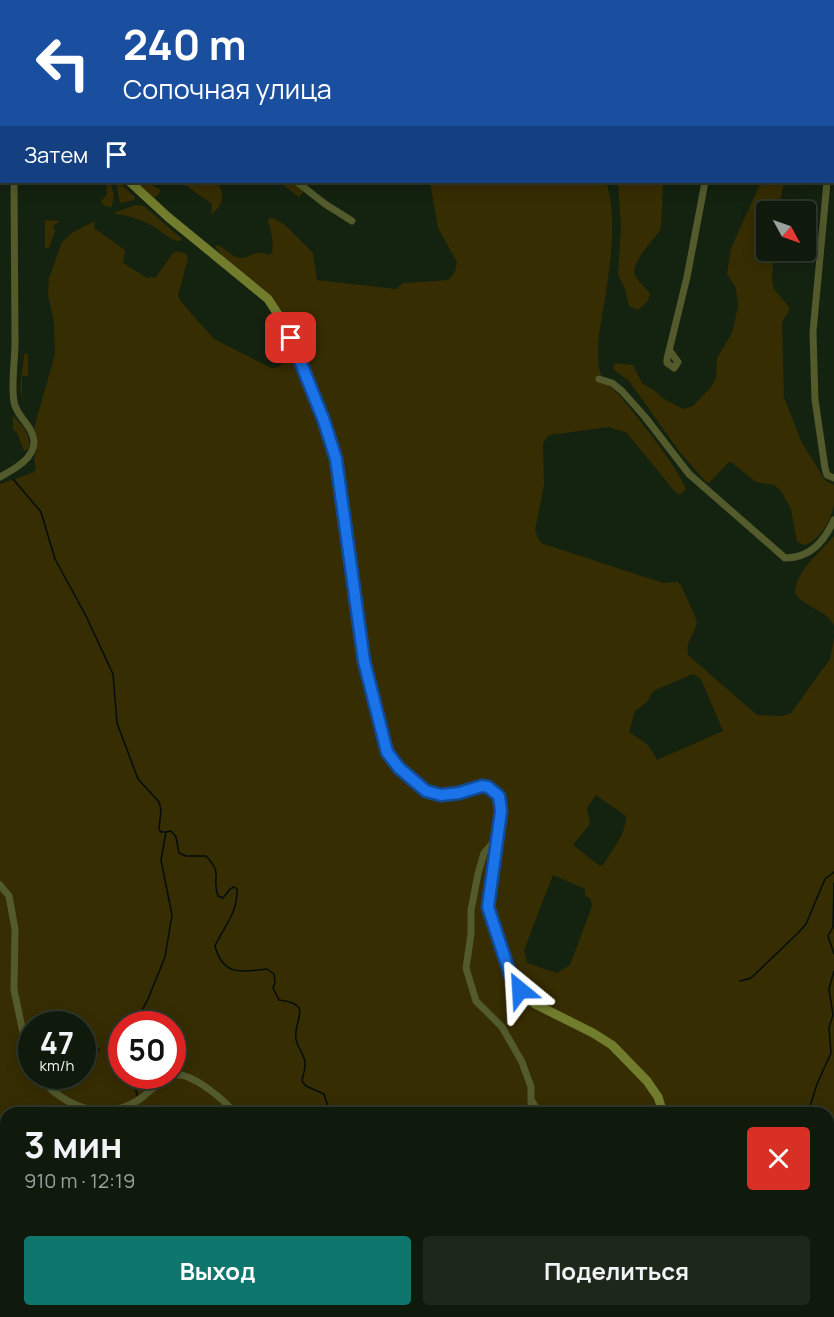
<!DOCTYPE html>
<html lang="ru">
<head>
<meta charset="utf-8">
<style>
  :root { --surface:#0f1a0c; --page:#1d271a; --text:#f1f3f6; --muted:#9ba19d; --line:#2f382d; --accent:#0f766e }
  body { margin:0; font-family:Manrope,sans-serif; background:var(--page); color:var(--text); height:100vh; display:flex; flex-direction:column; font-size:22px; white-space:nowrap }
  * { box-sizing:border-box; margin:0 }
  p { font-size:20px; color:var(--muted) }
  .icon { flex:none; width:33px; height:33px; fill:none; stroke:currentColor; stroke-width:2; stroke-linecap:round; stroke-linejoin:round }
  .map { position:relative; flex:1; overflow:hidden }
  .panel { position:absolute; left:0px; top:1107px; width:834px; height:210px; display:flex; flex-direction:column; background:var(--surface); border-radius:18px 18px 0 0; box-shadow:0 3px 15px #0003,0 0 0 2px var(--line) }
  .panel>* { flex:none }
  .top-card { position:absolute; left:0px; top:0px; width:834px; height:183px; box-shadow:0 3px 15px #0003,0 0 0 2px var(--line); background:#1a4fa0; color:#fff; overflow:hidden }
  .needle { width:39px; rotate:130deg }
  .controls { position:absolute; left:756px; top:201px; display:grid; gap:12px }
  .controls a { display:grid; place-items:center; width:60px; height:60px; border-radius:6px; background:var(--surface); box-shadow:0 3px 15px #0003,0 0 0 2px var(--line); font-size:30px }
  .speed { position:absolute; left:18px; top:1011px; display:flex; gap:12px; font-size:30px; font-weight:700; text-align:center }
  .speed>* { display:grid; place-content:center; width:78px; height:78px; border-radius:50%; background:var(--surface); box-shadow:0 3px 15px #0003,0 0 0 2px var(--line); line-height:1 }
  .speed small { font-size:15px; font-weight:400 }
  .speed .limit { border:9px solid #d22; background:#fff; color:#111 }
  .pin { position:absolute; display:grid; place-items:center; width:51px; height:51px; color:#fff; margin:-26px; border-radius:12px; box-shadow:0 3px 9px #0006 }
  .me { position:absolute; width:66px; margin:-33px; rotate:333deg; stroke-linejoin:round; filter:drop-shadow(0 0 4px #0008) }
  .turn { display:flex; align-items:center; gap:21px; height:126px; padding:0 24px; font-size:27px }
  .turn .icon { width:78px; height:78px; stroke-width:2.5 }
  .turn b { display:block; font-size:42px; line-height:51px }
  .then { display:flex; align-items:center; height:57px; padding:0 24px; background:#0003; gap:12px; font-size:22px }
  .round { display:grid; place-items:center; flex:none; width:63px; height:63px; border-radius:6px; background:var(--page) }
  .overview { display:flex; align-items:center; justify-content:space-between; height:102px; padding:0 24px }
  h1 { font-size:36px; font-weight:700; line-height:45px }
  .button { display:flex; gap:12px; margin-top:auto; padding:12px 24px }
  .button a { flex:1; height:69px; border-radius:6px; background:var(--accent); color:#fff; font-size:24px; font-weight:700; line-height:69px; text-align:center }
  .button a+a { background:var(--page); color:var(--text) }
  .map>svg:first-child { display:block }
  .green { fill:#372d02; fill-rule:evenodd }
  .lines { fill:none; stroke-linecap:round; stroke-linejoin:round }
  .stream { stroke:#030d0b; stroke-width:1.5 }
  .street { stroke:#535a2c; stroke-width:7 }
  .secondary { stroke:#717d2d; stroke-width:9 }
  .route-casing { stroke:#114b97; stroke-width:15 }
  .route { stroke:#1a73e8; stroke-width:10 }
</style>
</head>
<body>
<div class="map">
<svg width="834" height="1317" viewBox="0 0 834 1317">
  <rect width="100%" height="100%" fill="#142210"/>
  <path class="green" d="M296 0H415L416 1 298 2Z
    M106 182H110C113 189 116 199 111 207L104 206 101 201 107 195Z
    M116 182H119L135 197 134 200 120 203Z
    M137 182H147L161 190 158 195 154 198Z
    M181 182H217C225 194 224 206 211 214L212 204Z
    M279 182H291L304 191 299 197Z
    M430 182H606C618 215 610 270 604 304 601 325 593 357 602 377 605 384 615 390 621 397 635 414 682 472 686 490L679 495 676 493 627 433 609 427 549 435 543 443 544 485 535 531 541 543 663 583 677 582 681 585 697 621C696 633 685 641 688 655L757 715 783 716 791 713 830 659 834 638V1317H795L791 1311H828V1113H6V1311H708L705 1317H0V484L34 472 36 468 34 461 37 441 34 428 55 354 54 323 48 295 49 278 62 242 73 232 95 221 94 228 125 250 123 263 147 278 156 277 172 254 176 251 186 254 188 258 178 296 182 303 214 339 271 368 279 367 294 351 282 315 224 258 215 246 218 245C225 249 232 257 240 258 251 259 254 248 268 255L272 253C274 245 271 229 268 222L269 218H273L285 225 313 253 317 280 396 289 403 283 448 280 455 272 457 262 438 228ZM693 674 701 679 723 731 657 760C649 743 644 742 629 732L635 711 647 702 653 691ZM596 795 626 816C627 832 612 850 604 864L600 866 573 845 590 824 587 808ZM553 875 585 889V896L590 898 592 906 570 965 557 973 527 963 524 950ZM32 1024H82V1076H32ZM122 1024H172V1076H122Z
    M618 182H663L661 228C656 239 631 260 635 275 637 281 647 288 650 294L647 302 638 310 629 306 625 289 618 274 621 228Z
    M761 182H784L778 211 766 212V250L774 251 772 280 774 289 789 307V311L782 322 784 397 801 441 825 480 834 485C834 491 834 498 834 504 832 519 820 541 804 545L797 542 791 509 781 491 774 485 756 482 731 462 728 463 709 483 706 482 679 451 629 381 613 369 615 363 633 365 642 383 654 390 664 399 683 409 693 406 711 387 716 378 717 358 732 333 738 307 736 288 727 274 731 248Z
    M136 205 144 206 181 238V241C170 242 161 230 151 225 139 219 126 215 113 213Z
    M45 220 60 221 53 226 55 231 49 248H45Z
    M24 354H28V376H22V397L27 398H22C18 383 24 369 24 354Z
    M13 416C23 426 31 433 29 449L24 451 18 435 13 428Z
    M834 536V625C826 609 804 608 795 593 796 570 820 553 834 536Z"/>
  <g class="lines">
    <path class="stream" d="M13 479 41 512 55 559 86 616 113 674 117 723 138 779 159 802 161 810 159 829 161 832H166L161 860 172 915 165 957 148 999 135 1024
      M166 832 171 831 176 837 179 853 186 856H206C224 875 211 876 218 896L223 898 230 889 234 887 237 889C238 913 224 926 215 946 223 976 240 972 267 969L274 974 275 982 273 988 279 1000C315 1004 293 1019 296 1039 297 1047 304 1054 305 1062 306 1067 303 1075 302 1081L306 1086 324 1094 330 1113
      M834 883 833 927 828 936 834 954
      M740 981 751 978 798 933 806 924 825 879 834 872
      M93 1057 99 1049
      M133 1076 137 1095
      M808 1113 817 1084 831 1053 829 1028 833 1015 829 989 834 971
      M828 1208 834 1210
      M435 1311 436 1317
      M579 1311 585 1317
      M616 1311 623 1317
      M494 1317 506 1311"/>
    <path class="street" d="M778 0 780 2
      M770 2 771 0
      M297 182 325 204 352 221
      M827 182 813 332 815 400 825 468 827 475 834 478
      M670 351 678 362 674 368 667 363V359L687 277 705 182
      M599 379 612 383 622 391 645 417 689 474 785 558C810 558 824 542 834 520
      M0 477C13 470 34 459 34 442 33 425 17 418 14 402 11 383 15 361 15 342 15 289 14 235 14 182
      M497 838 484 853 478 874 471 910V934L466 968 476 1001 502 1027 522 1062 531 1087V1113
      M0 885 9 896 15 929 14 990 28 1056 32 1063
      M39 1076C63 1107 105 1123 140 1099 150 1092 161 1078 174 1075 192 1072 224 1100 235 1113
      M532 1101 539 1113
      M383 1311 393 1317
      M449 1317 453 1311
      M562 1317 563 1311"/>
    <path class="secondary" d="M90 2V0
      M130 182 168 217 268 299 281 319 291 338 324 421 336 459 364 661 387 752 409 777 432 793 440 795 459 793 482 786C496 788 501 797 501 811L488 907 510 974 520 990 535 1004 593 1033 612 1045 647 1081 658 1097 663 1113
      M682 1317V1311"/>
  </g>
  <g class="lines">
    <g class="route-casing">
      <path id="route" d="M291 338 324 421 336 459 364 661 387 752 399 768 426 791 441 795 459 793 482 786 488 787 499 796 501 811 488 907 510 974 520 990"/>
    </g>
    <use href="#route" class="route"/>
  </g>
</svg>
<div class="controls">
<a><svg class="needle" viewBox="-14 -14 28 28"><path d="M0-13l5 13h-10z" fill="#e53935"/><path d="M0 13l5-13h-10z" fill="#9ba19d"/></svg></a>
</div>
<div class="speed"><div>47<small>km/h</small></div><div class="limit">50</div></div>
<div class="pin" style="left:291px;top:338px;background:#d93025"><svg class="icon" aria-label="arrive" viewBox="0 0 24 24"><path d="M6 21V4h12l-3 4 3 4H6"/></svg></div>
<svg class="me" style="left:520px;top:990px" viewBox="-20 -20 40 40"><path d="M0-17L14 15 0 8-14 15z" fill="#1a73e8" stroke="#fff" stroke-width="4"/></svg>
<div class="top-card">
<div class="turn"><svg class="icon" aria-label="left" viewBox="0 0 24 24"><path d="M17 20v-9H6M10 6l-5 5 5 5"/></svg><div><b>240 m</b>Сопочная улица</div></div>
<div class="then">Затем<svg class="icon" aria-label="arrive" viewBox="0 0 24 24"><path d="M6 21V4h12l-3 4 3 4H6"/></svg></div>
</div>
<section class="panel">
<div class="overview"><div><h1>3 мин</h1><p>910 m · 12:19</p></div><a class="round" style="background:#d93025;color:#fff"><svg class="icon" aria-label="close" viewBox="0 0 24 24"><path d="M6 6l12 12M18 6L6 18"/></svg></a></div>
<div class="button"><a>Выход</a><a>Поделиться</a></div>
</section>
</div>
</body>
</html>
